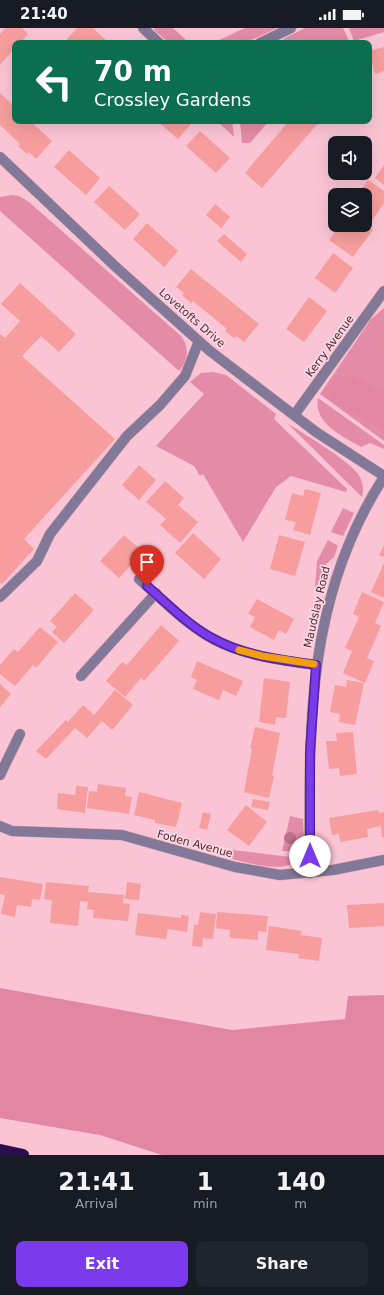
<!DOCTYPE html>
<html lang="en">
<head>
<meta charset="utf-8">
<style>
  :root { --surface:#171b24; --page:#20242c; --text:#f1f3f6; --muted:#9ea1a6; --accent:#7c3aed }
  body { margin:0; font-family:"DejaVu Sans",sans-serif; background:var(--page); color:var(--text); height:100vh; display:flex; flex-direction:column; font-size:15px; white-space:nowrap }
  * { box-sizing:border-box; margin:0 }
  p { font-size:13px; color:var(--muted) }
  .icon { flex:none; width:22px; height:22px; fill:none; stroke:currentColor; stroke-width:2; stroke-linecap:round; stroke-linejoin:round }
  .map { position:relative; height:1127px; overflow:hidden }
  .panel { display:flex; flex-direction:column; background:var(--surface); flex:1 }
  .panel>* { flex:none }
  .guide { position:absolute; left:12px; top:12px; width:360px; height:84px; border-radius:8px; box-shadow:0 4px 16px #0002; background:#0b6e4f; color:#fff; overflow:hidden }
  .buttons { position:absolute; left:328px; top:108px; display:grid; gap:8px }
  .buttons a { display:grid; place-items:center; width:44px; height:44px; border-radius:8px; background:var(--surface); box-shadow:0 4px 16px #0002; font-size:20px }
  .pin { position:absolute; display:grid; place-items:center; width:34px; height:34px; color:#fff; margin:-41px -17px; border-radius:50% 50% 50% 0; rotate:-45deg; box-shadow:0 0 4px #0007 }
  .pin .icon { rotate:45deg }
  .me { position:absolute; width:44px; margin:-22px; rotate:0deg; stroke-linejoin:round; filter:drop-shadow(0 0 3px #0008) }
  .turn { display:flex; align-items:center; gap:14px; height:84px; padding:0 16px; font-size:18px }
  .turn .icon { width:52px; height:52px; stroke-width:2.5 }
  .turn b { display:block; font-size:28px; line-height:34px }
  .eta { display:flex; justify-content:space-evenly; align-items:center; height:68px; text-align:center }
  .eta b { font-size:24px; font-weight:600; line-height:28px }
  .action { display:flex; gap:8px; margin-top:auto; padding:8px 16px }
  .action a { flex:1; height:46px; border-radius:8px; background:var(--accent); color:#fff; font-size:16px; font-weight:600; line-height:46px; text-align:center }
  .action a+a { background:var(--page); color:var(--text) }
  .status { display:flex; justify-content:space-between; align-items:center; height:28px; padding:0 20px; background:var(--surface); direction:ltr }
  .status svg { height:11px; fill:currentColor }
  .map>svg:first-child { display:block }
  .green { fill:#e48ba7 }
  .forest { fill:#e286a4 }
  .building { fill:#f79d9d }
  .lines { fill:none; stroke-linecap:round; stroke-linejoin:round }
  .minor-casing { stroke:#d5a3b2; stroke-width:11 }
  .highway-casing { stroke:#d5a3b2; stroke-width:13 }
  .minor { stroke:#827897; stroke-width:10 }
  .highway { stroke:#2a0d4c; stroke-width:12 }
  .tree { fill:#c26e8e }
  .route-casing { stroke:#51269a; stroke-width:10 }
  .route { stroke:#7c3aed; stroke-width:7 }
  .slow { stroke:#f59e0b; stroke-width:7 }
  .labels { text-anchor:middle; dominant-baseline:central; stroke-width:3.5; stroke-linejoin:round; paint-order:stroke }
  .street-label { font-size:11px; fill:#4f2c38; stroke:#fcd7e1 }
</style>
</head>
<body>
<div class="status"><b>21:40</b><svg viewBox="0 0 49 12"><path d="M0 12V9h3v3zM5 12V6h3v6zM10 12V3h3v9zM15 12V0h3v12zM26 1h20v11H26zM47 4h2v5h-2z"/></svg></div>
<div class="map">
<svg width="384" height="1127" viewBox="0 0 384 1127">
  <rect width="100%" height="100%" fill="#fbc4d4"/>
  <path class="green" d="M155 0H173L186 12 183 15H169L154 2Z
    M245 0H277L245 15H213Z
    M305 0H343L350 15H285L283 11Z
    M349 0H384V4L354 13Z
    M217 93H232L234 109Z
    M240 93H269L250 115H242Z
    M12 167 19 168 29 174 181 308C190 320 188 332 179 343L0 183V169Z
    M384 280V413L320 366 371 291Z
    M213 344 226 347 276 386 274 391 347 461 346 464 291 448 276 459 243 514 203 446 200 448 194 438 156 418 204 366 190 354 201 345Z
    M318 370 384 417V421L370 415 361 419C342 408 313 395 318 370Z
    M287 395C304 406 348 432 358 446 363 453 364 461 362 469Z
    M343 480 354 485 343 508 331 504Z
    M328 512 338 518 334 529 325 537 316 561 315 560 317 533Z
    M290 788 303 791 304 811 302 824 282 823Z
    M208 819 298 830C295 833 293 836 289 837 271 844 226 829 208 824Z"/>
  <path class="forest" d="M342 348 354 349 372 359 384 364V403L343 379 328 368C324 357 334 352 342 348Z
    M0 960 232 1002 345 991 348 968 384 967V1127H162L100 1107 0 1090Z"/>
  <path class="building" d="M5 0H22L28 6 20 15H15V20L0 37V6Z
    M77 0H93L109 15H71L67 11Z
    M384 19V43L375 46 369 23Z
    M0 65 15 79V93H30L52 113 36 131 29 124 27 126 18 118 20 116 0 97Z
    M157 93H188L191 96 178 111Z
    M289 93H320L262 160 245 145Z
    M200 103 230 130 216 145 186 118Z
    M69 122 100 150 86 167 54 139Z
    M384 137V157L375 150Z
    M368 152 384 163V175L371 194 365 190V167H357Z
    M109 158 140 186 125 202 94 174Z
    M215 176 230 189 221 200 206 187Z
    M147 195 178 223 164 239 133 211Z
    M365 196 373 202 353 229 329 212 340 197Z
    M224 206 247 226 241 234 217 213Z
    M333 225 353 240 335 265 315 250Z
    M191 241 259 296 244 314 236 308 234 310 225 303 227 301 193 273 191 275 182 267 184 265 176 259Z
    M20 255 76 306 59 324 41 308 22 328 115 411 24 511 34 521 2 556 0 555V306L5 310 20 293 1 276Z
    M309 269 327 283 304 314 286 301Z
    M139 437 156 452 139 472 122 457Z
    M165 453 184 470 178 477 198 494 180 515 160 497 166 491 146 474Z
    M305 461 321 465 310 507 293 502 296 494 285 492 292 465 303 468Z
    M193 505 221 531 204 551 175 525Z
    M124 507 143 524 119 550 100 533Z
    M279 507 305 514 295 548 270 541Z
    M384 517V529L379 527Z
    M384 535V570L371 564Z
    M362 564 384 574 375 595 381 598 367 630 374 633 365 655 343 645 352 623 345 620 359 589 353 586Z
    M75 565 94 582 64 615 52 604 57 599 50 593Z
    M257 571 294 591 286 606 279 602 274 612 250 599 255 589 248 586Z
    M161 597 179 613 144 653 141 650 125 669 106 653 122 634 127 637Z
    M40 599 58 614 36 640 33 637 15 658 0 646V637L14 621 18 624Z
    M197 633 243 653 236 668 223 662 219 672 193 661 197 652 191 649Z
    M264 650 290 654 286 690 276 689 275 697 259 694Z
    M347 652 364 655 355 697 339 694 340 686 330 684 335 657 346 659Z
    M0 656 11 666 0 679Z
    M115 662 133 677 112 702 102 693 87 710 75 700 46 731 36 723 66 692 68 694 83 677 94 687Z
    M255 699 280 705 272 748H274L269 770 244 764 252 721 250 720Z
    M353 704 357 746 340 748 339 740 329 741 326 713H337L336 705Z
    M98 756 126 760 125 768 132 769 129 786 87 780 89 763 97 764Z
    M76 758 88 759 85 785 57 781 58 765 75 767Z
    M139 764 182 775 176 799 155 795V792L134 787Z
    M253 771 270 774 268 782 251 779Z
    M246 777 267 794 249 818 227 802Z
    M378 782 379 785 384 784V809H382L381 798 367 801 368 809 340 814 339 806 332 807 329 790Z
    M203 784 211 786 207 802 199 800Z
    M0 849 43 856 40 872 32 871 31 879 17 877 15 889 1 886 5 867 0 866Z
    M46 854 89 858 88 864 124 867 123 875 130 876 128 893 93 890 94 882 87 881 88 874 80 873 78 898 50 895 52 872 44 871Z
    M127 854 141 856 139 872 125 871Z
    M384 875V898L349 900 347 877Z
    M200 884 216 886 213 911 203 910 202 919 192 918 194 897H198Z
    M217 884 268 888 266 904 258 903V912L230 910V902L216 900Z
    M138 885 181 890V887L189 888 187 904 168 901 166 911 135 907Z
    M269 898 302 903 301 907 322 910 319 933 298 930 299 926 266 922Z"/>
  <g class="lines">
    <g class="minor-casing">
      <path id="minor" d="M143 0 159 15
        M260 15 291 0
        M0 129 117 240 210 323 316 404 384 448
        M295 386 384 263
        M139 551C162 571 185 596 213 611 245 628 281 632 316 637
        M0 569 37 533 50 506 127 408 160 377 185 348 199 313
        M81 648 156 565
        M0 747 20 706
        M0 798 12 803 122 807 235 839 280 847 333 842 384 832
        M310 845C309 705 304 572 384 449"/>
    </g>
    <g class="highway-casing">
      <path id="highway" d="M0 1122 23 1127"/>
    </g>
    <use href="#minor" class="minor"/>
    <use href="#highway" class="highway"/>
  </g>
  <circle class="tree" cx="290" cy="810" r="6"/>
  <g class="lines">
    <g class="route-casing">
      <path id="route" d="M147 558C168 576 188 597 212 610 244 628 281 632 316 637L310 724V828"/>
    </g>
    <use href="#route" class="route"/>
    <path class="slow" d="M239 622 262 628 314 636"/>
  </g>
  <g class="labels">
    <g class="street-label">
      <text transform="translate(192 290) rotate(41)">Lovetofts Drive</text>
      <text transform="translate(330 318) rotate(-54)">Kerry Avenue</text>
      <text transform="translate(317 579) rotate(-77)">Maudslay Road</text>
      <text transform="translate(195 816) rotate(15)">Foden Avenue</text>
    </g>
  </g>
</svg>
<div class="buttons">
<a><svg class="icon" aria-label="sound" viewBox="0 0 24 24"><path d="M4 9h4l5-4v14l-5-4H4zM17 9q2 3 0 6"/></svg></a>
<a><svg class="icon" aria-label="layers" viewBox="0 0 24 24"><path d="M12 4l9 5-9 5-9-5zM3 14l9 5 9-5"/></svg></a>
</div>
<div class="pin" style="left:147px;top:558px;background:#d93025"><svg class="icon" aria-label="arrive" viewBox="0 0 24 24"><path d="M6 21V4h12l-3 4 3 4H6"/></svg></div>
<svg class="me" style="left:310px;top:828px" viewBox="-20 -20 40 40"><circle r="19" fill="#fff"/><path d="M0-13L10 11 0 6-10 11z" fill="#7c3aed"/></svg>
<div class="guide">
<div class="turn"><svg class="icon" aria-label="left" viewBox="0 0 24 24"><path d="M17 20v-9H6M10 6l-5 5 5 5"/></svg><div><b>70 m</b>Crossley Gardens</div></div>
</div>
</div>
<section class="panel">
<div class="eta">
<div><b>21:41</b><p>Arrival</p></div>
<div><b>1</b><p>min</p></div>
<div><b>140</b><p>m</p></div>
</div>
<div class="action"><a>Exit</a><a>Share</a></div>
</section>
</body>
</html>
